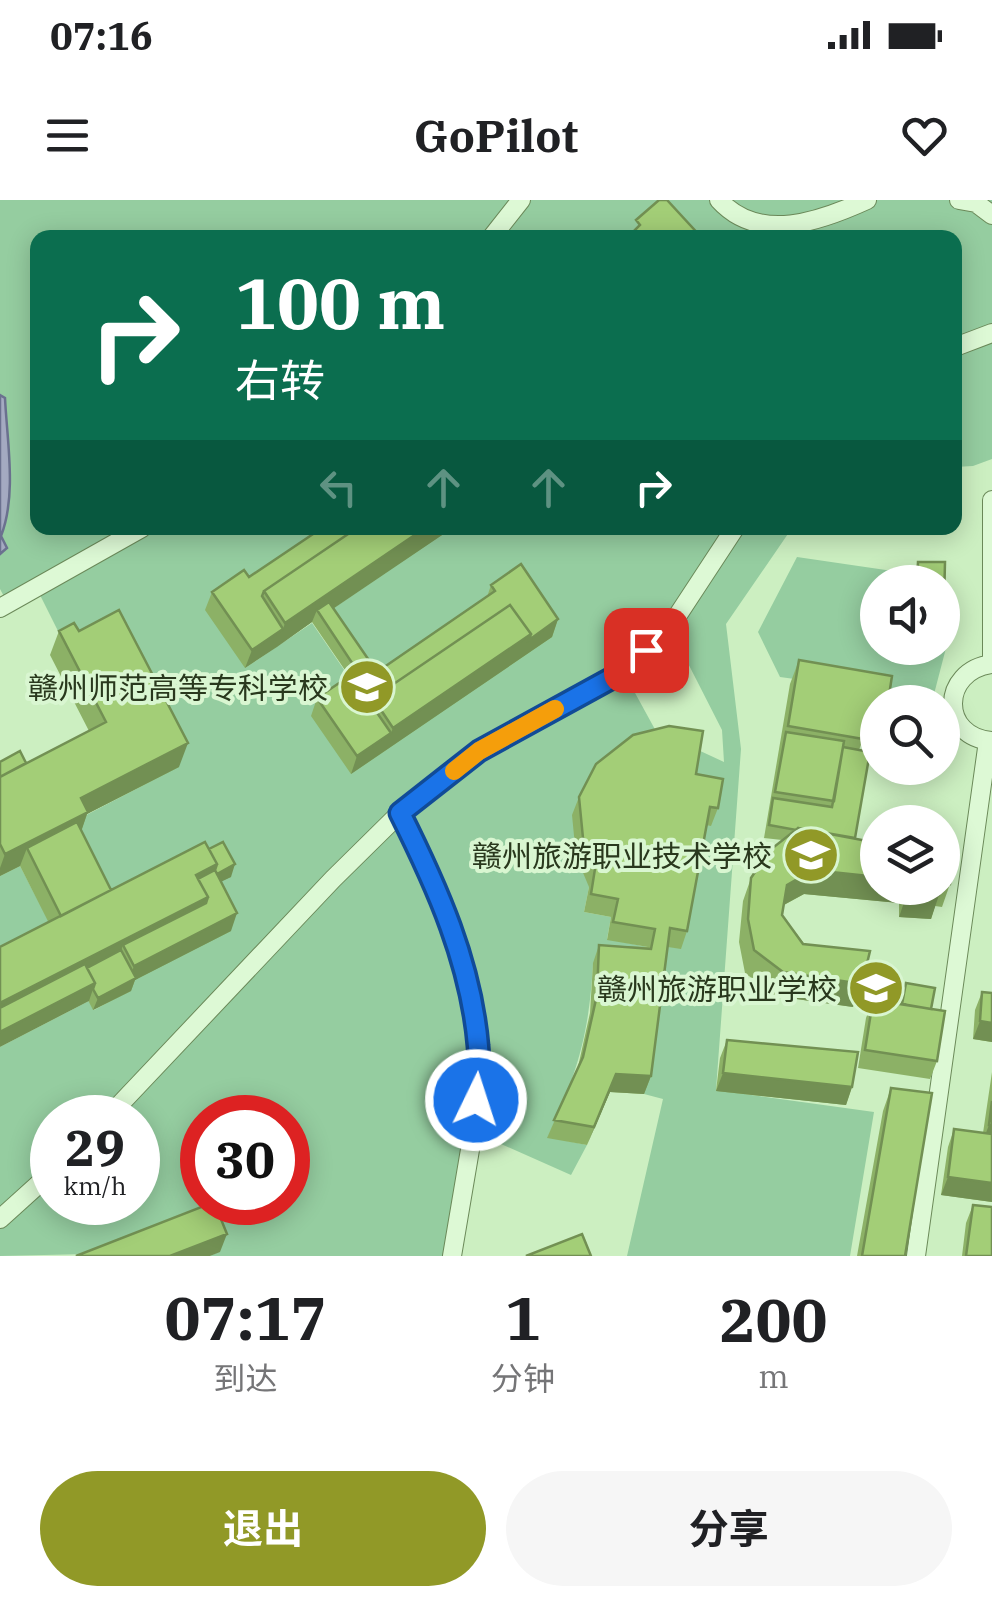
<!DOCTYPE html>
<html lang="zh">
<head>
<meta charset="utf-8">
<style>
  :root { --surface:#fff; --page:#f6f6f6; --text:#202124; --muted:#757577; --accent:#919927 }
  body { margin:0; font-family:"IBM Plex Serif","Noto Sans SC",serif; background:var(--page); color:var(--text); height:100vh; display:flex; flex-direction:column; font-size:38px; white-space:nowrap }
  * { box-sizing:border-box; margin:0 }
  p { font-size:32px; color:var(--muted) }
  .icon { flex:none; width:55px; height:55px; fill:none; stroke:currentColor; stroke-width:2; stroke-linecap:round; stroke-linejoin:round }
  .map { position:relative; height:1056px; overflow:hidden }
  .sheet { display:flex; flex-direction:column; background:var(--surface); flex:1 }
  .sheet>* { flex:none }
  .banner { position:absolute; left:30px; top:30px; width:932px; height:305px; border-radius:20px; box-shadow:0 5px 25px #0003; background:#0b6e4f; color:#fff; overflow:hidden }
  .tools { position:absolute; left:860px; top:365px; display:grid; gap:20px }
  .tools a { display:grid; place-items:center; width:100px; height:100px; border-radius:50%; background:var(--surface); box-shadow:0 5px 25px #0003; font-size:50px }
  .speed { position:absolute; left:30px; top:895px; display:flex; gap:20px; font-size:50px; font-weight:700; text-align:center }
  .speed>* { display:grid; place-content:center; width:130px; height:130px; border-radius:50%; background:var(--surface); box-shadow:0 5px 25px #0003; line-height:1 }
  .speed small { font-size:25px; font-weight:400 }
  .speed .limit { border:15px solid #d22; background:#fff; color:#111 }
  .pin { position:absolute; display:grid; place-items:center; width:85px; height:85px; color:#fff; margin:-42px; border-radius:20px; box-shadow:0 5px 15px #0006 }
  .me { position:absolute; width:110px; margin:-55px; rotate:4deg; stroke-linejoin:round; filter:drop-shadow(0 0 8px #0008) }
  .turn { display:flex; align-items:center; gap:35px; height:210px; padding:0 40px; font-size:45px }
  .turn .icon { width:130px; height:130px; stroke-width:2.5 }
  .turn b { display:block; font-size:70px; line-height:85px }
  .lanes { display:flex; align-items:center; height:95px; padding:0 40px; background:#0003; justify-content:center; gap:50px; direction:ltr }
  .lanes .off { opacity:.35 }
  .eta { display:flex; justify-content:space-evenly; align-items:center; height:170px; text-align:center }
  .eta b { font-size:60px; font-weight:700; line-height:70px }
  .action { display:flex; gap:20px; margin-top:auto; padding:20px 40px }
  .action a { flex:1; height:115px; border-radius:60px; background:var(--accent); color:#fff; font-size:40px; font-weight:700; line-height:115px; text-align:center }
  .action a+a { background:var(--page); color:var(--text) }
  .status { display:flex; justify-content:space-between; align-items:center; height:70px; padding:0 50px; background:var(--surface); direction:ltr }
  .status svg { height:28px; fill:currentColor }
  header { display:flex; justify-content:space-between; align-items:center; height:130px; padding:0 40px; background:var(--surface); font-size:45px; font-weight:700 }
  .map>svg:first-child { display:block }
  .green { fill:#95cda0; fill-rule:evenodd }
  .water { fill:#a4aac1; stroke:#6b718f; stroke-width:2.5 }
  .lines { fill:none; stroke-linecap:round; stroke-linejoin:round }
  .street-casing { stroke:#6b8959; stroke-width:20 }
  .street { stroke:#ddf9d5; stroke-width:18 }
  .wall { fill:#8cb166 }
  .shaded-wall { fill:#729053 }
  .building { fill:#a3ce77; stroke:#729053; stroke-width:2.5 }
  .route-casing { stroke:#114b97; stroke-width:25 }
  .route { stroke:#1a73e8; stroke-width:18 }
  .slow { stroke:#f59e0b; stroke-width:18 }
  .labels { text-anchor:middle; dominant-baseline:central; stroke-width:8; stroke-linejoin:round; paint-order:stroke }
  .poi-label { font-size:30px; fill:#29381d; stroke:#d9f6d1; text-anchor:end }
</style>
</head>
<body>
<div class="status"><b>07:16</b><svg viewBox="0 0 49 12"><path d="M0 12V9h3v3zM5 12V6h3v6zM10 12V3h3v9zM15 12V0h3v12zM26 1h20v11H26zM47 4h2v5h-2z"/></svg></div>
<header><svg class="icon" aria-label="menu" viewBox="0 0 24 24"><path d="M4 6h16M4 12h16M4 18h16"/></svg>GoPilot<svg class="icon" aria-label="heart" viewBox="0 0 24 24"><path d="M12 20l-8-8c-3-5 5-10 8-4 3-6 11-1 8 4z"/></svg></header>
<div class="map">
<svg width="992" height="1056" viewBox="0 0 992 1056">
  <rect width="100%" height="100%" fill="#ccefc1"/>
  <path class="green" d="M0 0H992V259L973 266 955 267V38H38V328H342L245 468 312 423 362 496 374 487 325 414 447 331 445 328H792L726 424 741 549 716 890 874 912 850 1056H627L663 899 644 894 664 746 681 748 689 592 696 549 724 562 722 530 670 428 623 471 663 544 589 687 584 712 611 717 607 739 648 747 644 767 593 764C589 836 577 873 548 937L587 945 571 975 474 932 452 1056H210L220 1051 0 1056V847L89 801 94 810 131 790 107 712 73 622 178 567 70 455 36 387 8 404 0 389V354L6 348 1 336C17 295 7 241 5 198L0 195ZM52 918H138V1002H52ZM202 918H288V1002H202Z
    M797 357 913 374V382H878V448H942L943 444 946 448 933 498 780 477 758 432Z
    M20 666 57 737 0 766V676Z"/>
  <path class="water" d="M0 195 5 198C7 241 17 295 1 336L7 348 0 354Z"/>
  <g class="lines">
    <g class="street-casing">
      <path id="street" d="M719 0C759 44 821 21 867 0
        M959 0 976 3 992 15
        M491 38 521 0
        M955 147 992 133
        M992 300V464C940 471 940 537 992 541
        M0 408 142 328
        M400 613 429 671 463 761 479 849 473 932 452 1056
        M107 918 333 679 400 613 479 551 623 471 670 427 735 328
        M0 1019 52 972
        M916 1056 988 541"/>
    </g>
    <use href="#street" class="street"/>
  </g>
  <path class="wall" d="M322 328 448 331 333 408 377 472 487 397 491 385 558 419 552 437 351 574 311 516 317 498 349 476 312 422 245 468 205 410 212 392 249 377Z
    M918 362 942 382H913V374Z
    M59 431H79L179 567 87 614 81 631 111 690 209 649 231 677 221 681 231 731 135 780 131 791 93 810 20 666 0 676V562L26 563 89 531 50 455Z
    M799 460 878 502 877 541 863 539 859 550 855 638 878 688H942V655L950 684 942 707 935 706 931 719 899 717V703L804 694 784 705 782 715 853 807 775 796 745 773 739 742 743 701 751 678 782 640 764 638 790 484Z
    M696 574 718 608 711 626 706 625 687 731 681 749 668 747 651 876 644 894 610 892 587 945 547 938 578 867 590 813 593 763 599 745 648 747 607 740 611 717 584 712 589 687 576 656 572 615 579 597Z
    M906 783 931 809 937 861 930 879 858 868 866 818 873 800 900 804Z
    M982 792 992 793V842L973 839 975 810Z
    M727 840 852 887 846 905 716 891 720 858Z
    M992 872V1002L941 995 948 947 954 929 983 933Z
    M891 888 905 1056H857L883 911Z
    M973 1005 992 1056H962L966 1023Z"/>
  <path class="shaded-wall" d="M425 328 417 352 321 417 317 410 312 422 277 447 285 423Z
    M432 328H449L448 331 417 352 423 334Z
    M558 419 552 437 351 574 357 556 391 533 393 528 531 434Z
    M283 429 277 447 245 468 252 450Z
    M188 543 179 567 87 614 80 635 27 648 20 666 0 676V668L5 654 81 598Z
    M217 664H235L231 677 200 692 196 675Z
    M813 670 878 677V688H904L899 703 804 694 778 708 787 685Z
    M907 694 939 695 931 719 899 717Z
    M208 697 199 721 123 745 117 763 0 823V803Z
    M237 713 231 731 135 780 131 791 93 810 98 798 128 782 134 766Z
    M783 772 862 784 853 807 775 796Z
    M95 783 89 801 0 847V832Z
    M980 821 992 823V842L973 839Z
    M723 873 852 887 846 905 716 891Z
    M616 874 651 876 644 894 610 892 587 945Z
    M989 925H992V944L982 943Z
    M948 977 992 983V1002L941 995Z
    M227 1034 220 1052 210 1056H170Z"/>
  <path class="building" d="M659 0H667L702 38H627L640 25 636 20Z
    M322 328H357L264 391 262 396 283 429 252 450 212 392 244 370 249 377Z
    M357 328H425L285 423 264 391Z
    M918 362H945L944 404H942V382H917Z
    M521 364 558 419 529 440 531 434 510 405 373 498 371 504 391 533 357 556 317 498 351 475 358 485 495 391 491 385Z
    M329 402 377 472 364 481 317 410Z
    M510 405 531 434 393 528 373 498Z
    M119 410 188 543 81 598 88 612 5 654 0 644V577L106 522 59 431 74 423 79 431Z
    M799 460 892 476 888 502H878V517L867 515 863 539 788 526Z
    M669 526 703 531 696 574 723 579 718 608 710 607 687 731 670 728 651 876 616 874 594 927 554 920 583 857 597 795 599 745 651 749 655 729 613 722 618 699 591 694 595 669 583 638 579 597 596 564 633 535Z
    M786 532 844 541 834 601 775 592Z
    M843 547 870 552 855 638 798 628 796 630 769 625 773 598 832 607Z
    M20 551 26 563 0 577V562Z
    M77 622 111 690 61 716 27 648Z
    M798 628 878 643V677L813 670 787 685 782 715 803 744 870 751 862 784 783 772 754 750 748 719 751 678 770 650Z
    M205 642 217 664 196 675 208 697 0 803V747Z
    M223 642 235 664 217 674 215 670 217 664 209 649Z
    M942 655 955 658 950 684 942 682Z
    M215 670 237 713 134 766 123 745 206 703 208 697 198 679Z
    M907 688H941L939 695 907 694Z
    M121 750 136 778 98 798 93 789 95 783 87 768Z
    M85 764 95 783 0 832V808Z
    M906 783 935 788 931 809 902 804Z
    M982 792 992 793V823L980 821Z
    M873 800 945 811 937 861 865 850Z
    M727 840 858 852 852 887 723 873Z
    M891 888 932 893 905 1056H862Z
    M992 901V925H989Z
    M954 929 992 934V983L948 977Z
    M214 1002 227 1034 170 1056H76Z
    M973 1005 992 1007V1056H966Z
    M582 1034 591 1056H526Z"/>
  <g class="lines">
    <g class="route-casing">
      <path id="route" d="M476 900C477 883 480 864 478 846 471 763 437 687 400 613L479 551 623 472 646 450"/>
    </g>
    <use href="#route" class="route"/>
    <path class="slow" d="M454 571 479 551 555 509"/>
  </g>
  <defs>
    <g id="university-disc" transform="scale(2.875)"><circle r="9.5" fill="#919927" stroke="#d9f6d1"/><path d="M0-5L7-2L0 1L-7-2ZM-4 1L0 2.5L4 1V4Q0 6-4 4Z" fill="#fff"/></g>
    <g id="school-disc" transform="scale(2.875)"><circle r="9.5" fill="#919927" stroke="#d9f6d1"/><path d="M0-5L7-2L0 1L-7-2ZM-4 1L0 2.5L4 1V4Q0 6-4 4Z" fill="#fff"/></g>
  </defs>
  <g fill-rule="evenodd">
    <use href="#university-disc" x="367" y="487"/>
    <use href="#school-disc" x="811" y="655"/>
    <use href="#school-disc" x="876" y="788"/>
  </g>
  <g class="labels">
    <g class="poi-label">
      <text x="328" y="487">赣州师范高等专科学校</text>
      <text x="772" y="655">赣州旅游职业技术学校</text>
      <text x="837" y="788">赣州旅游职业学校</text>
    </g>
  </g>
</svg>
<div class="tools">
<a><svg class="icon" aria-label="sound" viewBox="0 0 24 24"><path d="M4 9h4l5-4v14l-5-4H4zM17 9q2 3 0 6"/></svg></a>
<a><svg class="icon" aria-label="search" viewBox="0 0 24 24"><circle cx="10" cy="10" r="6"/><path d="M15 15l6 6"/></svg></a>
<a><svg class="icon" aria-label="layers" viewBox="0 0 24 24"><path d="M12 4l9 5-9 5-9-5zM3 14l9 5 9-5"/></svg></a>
</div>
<div class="speed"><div>29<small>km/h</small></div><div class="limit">30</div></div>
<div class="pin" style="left:646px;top:450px;background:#d93025"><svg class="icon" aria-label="arrive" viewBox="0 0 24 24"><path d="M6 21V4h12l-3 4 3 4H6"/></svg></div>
<svg class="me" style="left:476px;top:900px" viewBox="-20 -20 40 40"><circle r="17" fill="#1a73e8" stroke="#fff" stroke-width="3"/><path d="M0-11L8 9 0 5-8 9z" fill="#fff"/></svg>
<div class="banner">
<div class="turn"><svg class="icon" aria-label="right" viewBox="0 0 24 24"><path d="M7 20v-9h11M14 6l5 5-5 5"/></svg><div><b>100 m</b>右转</div></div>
<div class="lanes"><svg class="icon off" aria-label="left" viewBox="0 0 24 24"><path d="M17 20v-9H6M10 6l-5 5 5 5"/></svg><svg class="icon off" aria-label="ahead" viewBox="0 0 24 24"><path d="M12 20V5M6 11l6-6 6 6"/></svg><svg class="icon off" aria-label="ahead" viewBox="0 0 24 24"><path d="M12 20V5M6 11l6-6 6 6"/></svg><svg class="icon" aria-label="right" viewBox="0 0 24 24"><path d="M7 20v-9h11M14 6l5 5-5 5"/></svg></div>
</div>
</div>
<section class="sheet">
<div class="eta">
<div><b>07:17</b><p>到达</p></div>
<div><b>1</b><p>分钟</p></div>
<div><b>200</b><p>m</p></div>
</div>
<div class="action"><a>退出</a><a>分享</a></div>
</section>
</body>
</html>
